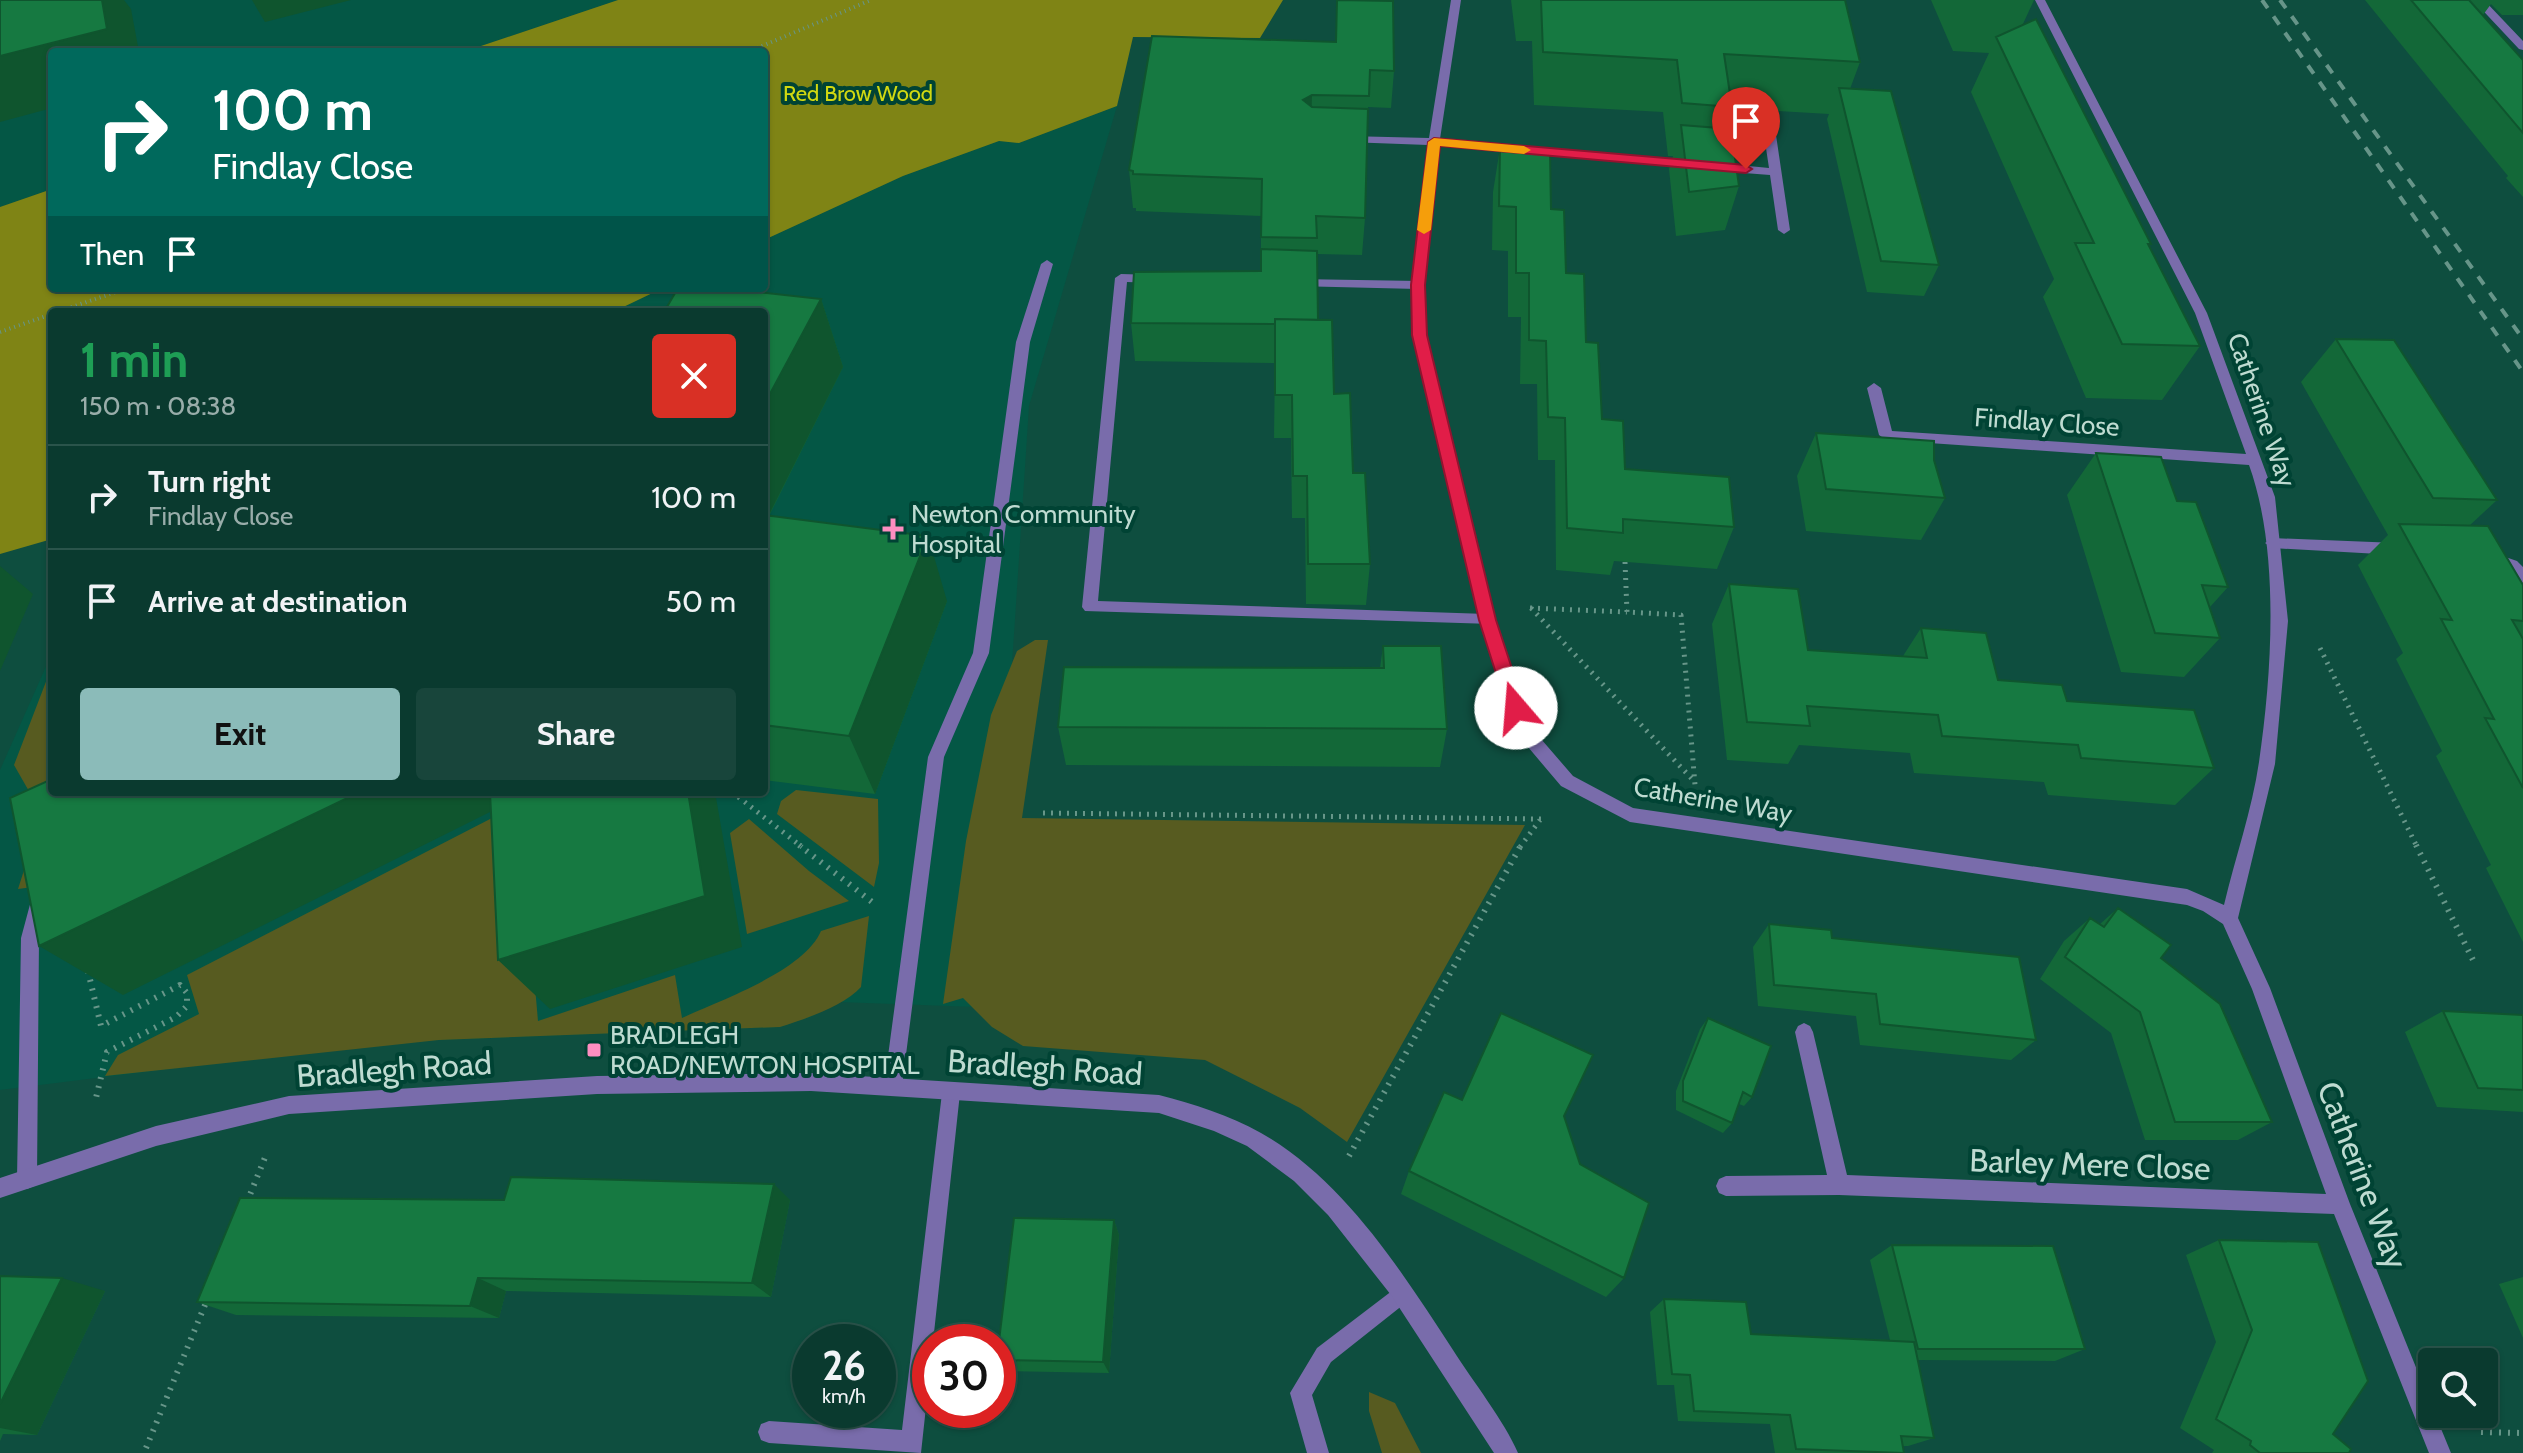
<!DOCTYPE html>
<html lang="en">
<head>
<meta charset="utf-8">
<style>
  :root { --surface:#0a3a2f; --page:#18453b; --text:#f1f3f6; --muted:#99adaa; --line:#2a544b; --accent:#8bbbb9 }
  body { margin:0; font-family:Cabin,sans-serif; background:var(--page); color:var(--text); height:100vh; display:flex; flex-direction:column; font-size:30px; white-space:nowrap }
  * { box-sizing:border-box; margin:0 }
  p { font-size:26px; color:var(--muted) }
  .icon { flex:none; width:44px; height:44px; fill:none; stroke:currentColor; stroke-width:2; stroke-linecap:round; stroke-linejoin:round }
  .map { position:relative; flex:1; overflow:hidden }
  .sheet { position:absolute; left:48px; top:308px; width:720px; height:488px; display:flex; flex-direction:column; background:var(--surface); border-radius:8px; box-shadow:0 2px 6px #0004,0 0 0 2px var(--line) }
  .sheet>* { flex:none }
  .top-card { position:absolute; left:48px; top:48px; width:720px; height:244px; border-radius:8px; box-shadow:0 2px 6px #0004,0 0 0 2px var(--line); background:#00695c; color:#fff; overflow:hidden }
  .fabs { position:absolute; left:2418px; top:1348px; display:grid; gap:16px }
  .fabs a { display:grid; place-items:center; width:80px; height:80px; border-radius:8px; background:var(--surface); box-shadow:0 2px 6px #0004,0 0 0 2px var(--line); font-size:40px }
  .speed { position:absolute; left:792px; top:1324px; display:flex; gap:16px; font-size:40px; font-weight:700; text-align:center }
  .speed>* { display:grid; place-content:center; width:104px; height:104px; border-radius:50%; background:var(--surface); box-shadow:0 2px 6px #0004,0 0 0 2px var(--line); line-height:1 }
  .speed small { font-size:20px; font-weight:400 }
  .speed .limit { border:12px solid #d22; background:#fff; color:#111 }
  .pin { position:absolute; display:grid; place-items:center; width:68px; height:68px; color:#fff; margin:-82px -34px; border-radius:50% 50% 50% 0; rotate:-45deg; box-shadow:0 0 8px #0007 }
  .pin .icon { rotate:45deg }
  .me { position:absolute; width:88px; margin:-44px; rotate:342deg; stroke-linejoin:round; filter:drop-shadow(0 0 6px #0008) }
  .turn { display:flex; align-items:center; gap:28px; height:168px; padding:0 32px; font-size:36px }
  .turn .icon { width:104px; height:104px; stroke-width:2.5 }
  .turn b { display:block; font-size:56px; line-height:68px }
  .then { display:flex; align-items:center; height:76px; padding:0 32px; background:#0003; gap:16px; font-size:30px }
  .round { display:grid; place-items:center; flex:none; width:84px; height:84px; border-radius:8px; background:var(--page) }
  .headline { display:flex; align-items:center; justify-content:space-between; height:136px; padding:0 32px }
  h1 { font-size:48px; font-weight:700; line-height:60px; color:#1e9e55 }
  .cta { display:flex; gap:16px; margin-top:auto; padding:16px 32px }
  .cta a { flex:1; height:92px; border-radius:8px; background:var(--accent); color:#111; font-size:32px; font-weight:700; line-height:92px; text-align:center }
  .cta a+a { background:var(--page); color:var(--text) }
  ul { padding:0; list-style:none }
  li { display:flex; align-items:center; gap:24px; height:104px; padding:0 32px; border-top:2px solid var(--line) }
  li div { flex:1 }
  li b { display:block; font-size:30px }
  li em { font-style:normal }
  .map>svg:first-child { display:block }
  .built { fill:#045745 }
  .green { fill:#575b20 }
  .forest { fill:#7f8415 }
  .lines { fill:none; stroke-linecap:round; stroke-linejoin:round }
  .path-far2 { stroke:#679689; stroke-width:4; stroke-dasharray:1 4; stroke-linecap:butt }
  .path-far1 { stroke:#679689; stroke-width:5; stroke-dasharray:2 6; stroke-linecap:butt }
  .path { stroke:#679689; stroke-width:6; stroke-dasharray:2 7; stroke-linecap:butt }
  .service { fill:#796cab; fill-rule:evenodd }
  .minor { fill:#796cab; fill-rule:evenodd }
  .rail { stroke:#679589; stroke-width:4; stroke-dasharray:10 10; stroke-linecap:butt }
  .wall { fill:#136838 }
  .shaded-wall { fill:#0f552e }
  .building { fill:#167941; stroke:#0f552e; stroke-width:2 }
  .route { fill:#e11d48; stroke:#92132f; stroke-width:2 }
  .slow { fill:#f59e0b }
  .poi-dot { fill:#fd8ec0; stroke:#004334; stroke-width:3 }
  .labels { text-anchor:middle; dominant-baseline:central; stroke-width:8; stroke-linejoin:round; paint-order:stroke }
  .far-park-label { font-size:22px; fill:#d0d811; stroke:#004334 }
  .street-label { font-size:26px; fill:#bedbd1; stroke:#004334 }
  .poi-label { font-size:26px; fill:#bedbd1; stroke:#004334; text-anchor:start }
  .near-street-label { font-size:32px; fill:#bedbd1; stroke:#004334 }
</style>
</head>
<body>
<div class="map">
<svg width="2523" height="1453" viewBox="0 0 2523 1453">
  <rect width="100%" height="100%" fill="#0e4e3f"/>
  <path class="built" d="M0 0H618L463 52H52V189L0 207Z
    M1117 106 1029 406 1001 832 976 1007 839 1002 810 1017 780 1027 439 1040 281 1055 0 1090V770L52 653V792H764V312H613L663 288H764V240L903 176 999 141 1019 143Z"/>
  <path class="green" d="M1035 640H1048L1022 818 1525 825 1347 1142 1300 1108 1205 1060 1023 1046 992 1027 963 998 943 1004 966 841 991 715 1017 651Z
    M52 666V792L70 882 18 889 42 814 14 765Z
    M796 790 878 799 879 863 874 887 777 814 781 801Z
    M519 804 538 1021 675 975 682 1018C721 1000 804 971 821 931L869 916 861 987C844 1006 805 1019 780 1027L439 1040 105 1076 118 1055 199 1014 187 975Z
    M749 819 809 871 849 901 747 934 730 833Z
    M1369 1392 1395 1403 1421 1453H1382L1369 1411Z"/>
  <path class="forest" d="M618 0H1283L1260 38 1133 37 1117 106 1019 143 999 141 903 176 764 240V52H463Z
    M52 189V288H663L613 312H52V539L0 554V207Z"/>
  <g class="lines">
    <path class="path-far2" d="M748 52 871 0
      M57 312 128 288
      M0 332 52 314"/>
    <path class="path-far1" d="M1625 562 1627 612 1681 615 1695 785
      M1530 608 1627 612
      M1531 608 1694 781
      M2320 648 2417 847
      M732 792 802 847
      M1043 813 1541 819 1545 815
      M1520 847 1540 820"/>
    <path class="path" d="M799 845 876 905
      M2416 845 2474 962
      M88 971 101 1026 180 985 187 993V1006L176 1017 107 1052 96 1098
      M1349 1156 1521 845
      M247 1202 266 1155
      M2481 1432 2523 1433
      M146 1448 207 1300"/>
    <path class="service" d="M1047 260 1053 264 1030 342 989 653 944 757 902 1086 900 1092 893 1095 886 1092 884 1086 928 757 973 653 1016 342 1041 264Z
      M1121 274 1155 275 1161 279 1155 283 1127 282 1098 601 1487 614 1492 616 1495 620 1492 624 1085 611 1082 607 1115 278Z
      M1298 279 1418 281 1424 285 1418 289 1294 286V280Z
      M2272 538 2397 543 2404 549 2397 555 2272 548 2265 543Z
      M2491 552 2517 561 2523 567V583L2518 581 2507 569 2486 562 2484 558Z
      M38 895 44 897 47 903 39 938 37 1179 34 1186 27 1189 20 1186 17 1179 21 938 32 897Z
      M951 1084 958 1086 960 1093 933 1342H930V1370L921 1453 769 1443 761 1440 758 1432 761 1424 769 1421 902 1430 942 1093 944 1086Z
      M1401 1284 1408 1287 1411 1294 1408 1301 1331 1362 1312 1395 1329 1453H1307L1290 1393 1317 1348Z"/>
    <path class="minor" d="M1451 0H1461L1440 139 1691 161 1697 164 1691 167 1439 146 1424 285 1425 335 1495 620 1535 732 1573 776 1633 808 2187 889 2224 905C2235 858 2252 810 2259 762 2272 672 2280 551 2249 465L1886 440 1879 435 1867 388 1874 383 1881 388 1892 431 2246 454 2195 313 2035 0H2045L2207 313 2275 497 2288 621 2275 764 2238 918 2270 988 2350 1204 2432 1407V1414H2435L2451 1453H2429L2334 1214 1839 1195 1726 1196 1719 1193 1716 1186 1719 1179 1726 1176 1827 1175 1795 1032 1798 1026 1804 1023 1810 1026 1813 1032 1847 1175 2326 1194 2252 989 2223 924 2203 911 2187 905 1630 822 1561 786 1522 740 1479 620 1413 335 1412 285 1428 145 1347 142 1341 139 1347 136 1429 138Z
      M2473 0H2484L2523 41V50L2519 49Z
      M1770 132 1776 135 1790 230 1784 234 1778 230 1770 175 1718 171 1712 167 1718 163 1769 168 1764 135Z
      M811 1073 1159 1095C1194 1104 1229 1115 1261 1133 1345 1181 1402 1272 1453 1350 1472 1380 1505 1422 1518 1453H1494L1391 1295 1328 1215 1294 1181 1247 1146 1214 1131 1159 1113 811 1091 597 1094 289 1114 156 1146 0 1198V1178L156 1126 289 1096 597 1076Z"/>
    <path class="rail" d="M2262 0 2523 372
      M2280 0 2523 339"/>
  </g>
  <path class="wall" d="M1511 0H1845L1860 62 1850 89 1939 265 1924 296 1867 292 1827 119 1829 114 1731 108 1725 129 1739 186 1725 230 1676 236 1669 169 1673 156H1668L1663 112 1534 105 1532 41H1516Z
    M1931 0H2034L2022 26 2151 244 2149 247 2200 346 2162 400 2086 398 2043 297 2054 279 1971 92 1989 53 1953 51Z
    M2365 0H2523V15H2502L2491 4 2483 15 2523 60V197L2506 178 2508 176Z
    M1152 36 1394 71 1391 108 1368 107 1365 218 1362 255 1317 254 1318 320 1353 473 1370 564 1366 605 1306 604 1305 518H1292L1291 438H1274L1275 363 1135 361 1131 323 1261 271V216L1136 211V208H1133L1129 170Z
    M1500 148 1551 209 1566 273 1586 342 1602 419 1625 469 1734 527 1717 569 1614 561 1610 575 1556 570 1555 460H1538L1537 384H1520L1521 317H1508V251L1492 250 1493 192Z
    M821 299 843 367 769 516 947 601 875 794 764 780V312Z
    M2336 339 2497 500 2469 526 2523 585V942L2486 868 2491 865 2436 756 2442 751 2396 659 2403 653 2358 565 2388 535 2301 382Z
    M1816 433 1934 460 1945 498 1921 540 1806 531 1797 476Z
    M2096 453 2177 501 2228 587 2210 607 2220 638 2184 677 2121 672 2067 495Z
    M1729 584 1808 650 1903 656 1921 628 1998 680 2067 701 2214 768 2175 805 2048 795 2044 782 1914 773 1910 753 1799 745 1788 764 1727 760 1712 624Z
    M1383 646 1447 729 1440 767 1066 765 1058 727 1380 668Z
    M2118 908 2161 958 2272 1122 2238 1140H2145L2111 1033 2040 979 2064 941 2090 918 2100 924Z
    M1769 924 2036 1040 2011 1060 1860 1045 1856 1016 1758 1006 1753 947Z
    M2443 1011 2523 1015V1112L2437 1107 2405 1032Z
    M1708 1018 1752 1097 1744 1106 1739 1104 1732 1123 1723 1133 1676 1110V1091L1700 1029Z
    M1462 1100 1580 1164 1624 1278 1606 1297 1401 1194 1409 1171Z
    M504 1200H790L771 1297 506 1291 499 1318 236 1315 197 1302Z
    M1114 1220 1119 1235 1109 1373 1006 1371 998 1361V1349Z
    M2219 1240 2333 1434 2349 1453H2212L2214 1450 2180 1428 2216 1342 2186 1255Z
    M1892 1245 2085 1349 2055 1361 1918 1360 1934 1438 1908 1446H1903L1904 1453H1775L1770 1424 1678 1421 1674 1385H1657L1650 1312 1664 1299 1751 1334 1890 1340 1870 1260Z
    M0 1276 105 1291 37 1435 3 1434 0 1441Z
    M2523 1277V1338L2499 1284Z"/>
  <path class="shaded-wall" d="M102 0H124L131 9 139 52H52V108L0 122V56Z
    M252 0H351L265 22Z
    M1312 95 1311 132 1303 100Z
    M821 299 843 367 764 525V405Z
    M928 536 947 601 875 794 849 736Z
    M0 566 33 594 0 671Z
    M360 792H530L123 995 39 946Z
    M688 792H715L742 947 550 1009 498 960Z
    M774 1184 790 1200 771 1297 752 1283Z
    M1114 1220 1119 1235 1109 1373 1103 1362Z
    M62 1278 105 1291 37 1435 0 1428V1404Z
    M478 1278 506 1291 499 1318 470 1306Z"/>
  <path class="building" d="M0 0H102L107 29 0 56Z
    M1337 0 1393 1 1394 71 1370 70 1369 96 1312 95 1303 100 1312 107 1368 109 1365 218 1316 216 1317 238 1261 237 1262 179 1133 174V171L1129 170 1152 36 1336 42Z
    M1541 0H1845L1860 62 1724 54 1732 107 1682 103 1677 60 1543 52Z
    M2411 0H2469L2523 60V133Z
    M2036 19 2151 244H2148L2200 346 2122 344 2075 243H2094L1996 37Z
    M1839 88 1891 91 1939 265 1881 261Z
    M1681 125 1731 129 1739 186 1689 192Z
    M1500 148 1550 151 1551 209 1564 210 1566 273 1584 274 1586 342 1598 343 1602 419 1623 421 1625 469 1729 477 1734 527 1623 519V533L1567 528 1565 418 1548 417 1546 341 1529 340V273H1516V207L1499 206Z
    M1261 249 1317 251 1318 320 1275 319V324L1131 323 1134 272 1261 271Z
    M678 288H721L821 299 764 405V312H664Z
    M1275 319 1332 320 1334 394 1350 393 1353 473H1365L1370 564H1308L1307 476H1293L1292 395H1275Z
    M2336 339 2394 340 2497 500 2433 498Z
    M1816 433 1934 441V460L1945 498 1826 489Z
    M2096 453 2161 457 2177 501 2196 502 2228 587 2202 585 2220 638 2155 633Z
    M764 515 928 536 849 736 764 725Z
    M2399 524 2488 526 2523 585V621L2512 620 2523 639V788L2485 718 2494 719 2441 619 2452 620Z
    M1729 584 1798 589 1808 650 1927 658 1921 628 1986 633 1998 680 2062 685 2067 701 2194 710 2214 768 2081 758 2078 745 1942 736 1938 715 1807 706 1810 726 1747 722Z
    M1383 646H1441L1447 729 1058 727 1064 667 1384 668Z
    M52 779V792H360L39 946 10 798Z
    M490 792H688L705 896 498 960Z
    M2118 908 2171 945 2161 958 2220 1004 2272 1122H2175L2140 1012 2065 957 2090 918 2104 927Z
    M1769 924 1831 930 1832 938 2019 957 2036 1040 1880 1024 1876 994 1774 985Z
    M2443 1011 2523 1015V1090L2478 1088Z
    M1501 1013 1593 1055 1564 1116 1580 1164 1649 1203 1624 1278 1409 1171 1444 1092 1462 1100Z
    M1708 1018 1771 1046 1752 1097 1743 1092 1732 1123 1683 1101V1081Z
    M511 1177 774 1184 752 1283 478 1278 470 1306 197 1302 240 1198 504 1200Z
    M1014 1218 1114 1220 1103 1362 998 1360V1349Z
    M2219 1240 2318 1242 2368 1381 2333 1434 2351 1449 2349 1453H2260L2250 1445 2251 1441 2216 1419 2252 1330Z
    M1892 1245 2053 1246 2085 1349H1918Z
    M0 1276 62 1278 0 1404Z
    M1664 1299 1746 1302 1751 1334 1914 1342 1934 1438 1901 1436 1904 1453 1796 1449 1790 1415 1694 1411 1690 1375 1672 1374Z"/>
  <path class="route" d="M1434 138 1746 165 1752 169 1746 173 1440 146 1425 285 1427 335 1496 620 1525 708 1516 715 1507 708 1479 620 1412 335 1411 285 1428 142Z"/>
  <path class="slow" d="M1434 138 1524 146 1531 150 1524 154 1440 146 1431 230 1424 234 1417 230 1428 142Z"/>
  <g class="poi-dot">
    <path d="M889 517h8v8h8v8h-8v8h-8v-8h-8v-8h8z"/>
    <rect x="586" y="1042" width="16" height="16" rx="4"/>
  </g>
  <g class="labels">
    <g class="far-park-label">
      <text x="858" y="93">Red Brow Wood</text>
    </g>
    <g class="street-label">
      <text transform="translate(2262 410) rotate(71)">Catherine Way</text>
      <text transform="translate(2047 422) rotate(4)">Findlay Close</text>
      <text transform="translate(1713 800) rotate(10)">Catherine Way</text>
    </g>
    <g class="poi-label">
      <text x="911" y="514">Newton Community<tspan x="911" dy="30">Hospital</tspan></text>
      <text x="610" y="1035">BRADLEGH<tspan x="610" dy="30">ROAD/NEWTON HOSPITAL</tspan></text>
    </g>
    <g class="near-street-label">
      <text transform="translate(1045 1067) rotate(4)">Bradlegh Road</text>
      <text transform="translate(394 1069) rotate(-4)">Bradlegh Road</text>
      <text transform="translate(2090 1164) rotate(2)">Barley Mere Close</text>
      <text transform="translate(2363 1175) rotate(69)">Catherine Way</text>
    </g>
  </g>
</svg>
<div class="fabs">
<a><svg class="icon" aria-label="search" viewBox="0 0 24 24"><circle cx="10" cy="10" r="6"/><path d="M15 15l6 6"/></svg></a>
</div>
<div class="speed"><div>26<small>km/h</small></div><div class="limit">30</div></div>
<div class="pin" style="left:1746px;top:169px;background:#d93025"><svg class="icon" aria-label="arrive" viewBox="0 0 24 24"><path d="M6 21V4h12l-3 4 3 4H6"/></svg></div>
<svg class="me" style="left:1516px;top:708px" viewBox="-20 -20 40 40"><circle r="19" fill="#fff"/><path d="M0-13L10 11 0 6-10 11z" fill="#e11d48"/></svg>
<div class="top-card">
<div class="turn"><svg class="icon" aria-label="right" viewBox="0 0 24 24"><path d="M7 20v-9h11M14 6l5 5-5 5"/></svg><div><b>100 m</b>Findlay Close</div></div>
<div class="then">Then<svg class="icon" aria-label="arrive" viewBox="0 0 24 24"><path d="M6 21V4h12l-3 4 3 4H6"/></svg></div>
</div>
<section class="sheet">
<div class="headline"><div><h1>1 min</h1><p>150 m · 08:38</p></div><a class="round" style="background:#d93025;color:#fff"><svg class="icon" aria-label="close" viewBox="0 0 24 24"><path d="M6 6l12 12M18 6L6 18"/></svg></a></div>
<ul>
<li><svg class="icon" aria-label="right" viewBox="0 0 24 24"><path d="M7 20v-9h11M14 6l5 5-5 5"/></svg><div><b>Turn right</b><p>Findlay Close</p></div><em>100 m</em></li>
<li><svg class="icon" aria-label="arrive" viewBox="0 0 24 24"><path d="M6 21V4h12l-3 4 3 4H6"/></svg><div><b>Arrive at destination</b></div><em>50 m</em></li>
</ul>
<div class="cta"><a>Exit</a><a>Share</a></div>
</section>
</div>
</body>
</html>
